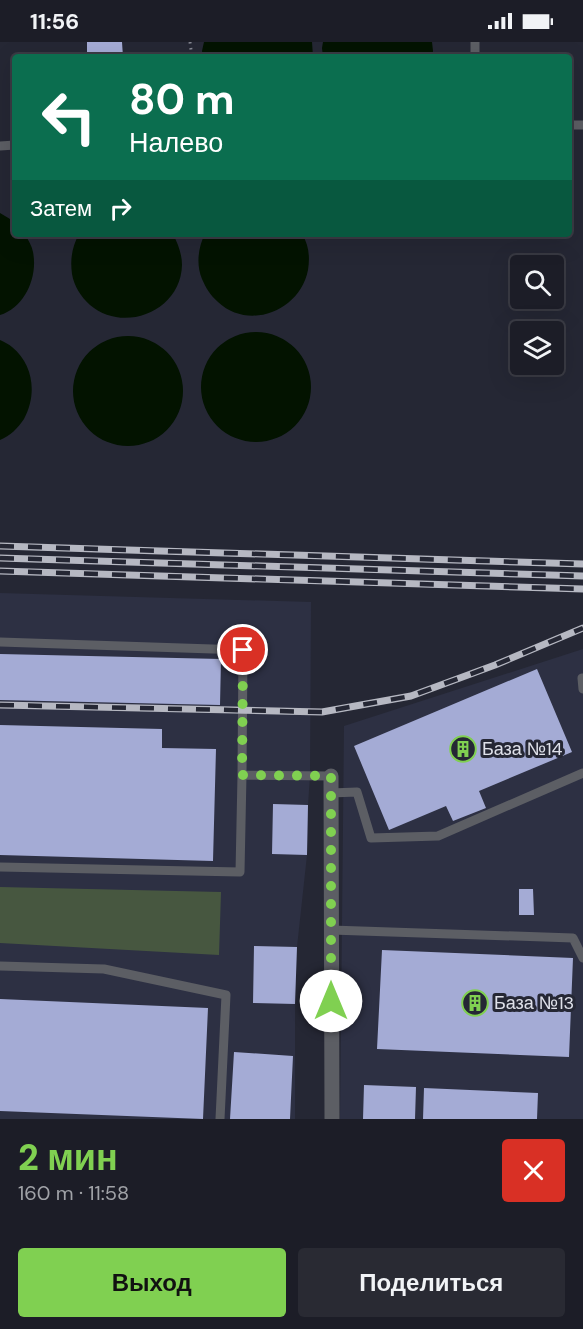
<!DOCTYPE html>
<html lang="ru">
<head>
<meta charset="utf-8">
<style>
  :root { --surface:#1c1d27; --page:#292a33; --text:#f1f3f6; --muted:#a0a2a7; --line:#3a3b44; --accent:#80d051 }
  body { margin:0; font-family:"DM Sans",sans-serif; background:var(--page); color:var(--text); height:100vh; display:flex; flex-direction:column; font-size:22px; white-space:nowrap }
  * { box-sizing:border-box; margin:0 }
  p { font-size:20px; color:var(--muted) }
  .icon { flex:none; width:33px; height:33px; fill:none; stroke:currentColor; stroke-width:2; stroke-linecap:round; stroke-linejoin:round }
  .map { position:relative; height:1077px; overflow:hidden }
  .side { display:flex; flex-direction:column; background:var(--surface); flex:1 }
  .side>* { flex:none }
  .top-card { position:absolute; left:12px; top:12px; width:560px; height:183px; border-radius:6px; box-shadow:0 6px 24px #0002,0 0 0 2px var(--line); background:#0b6e4f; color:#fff; overflow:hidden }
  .controls { position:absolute; left:510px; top:213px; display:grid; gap:12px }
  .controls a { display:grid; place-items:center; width:54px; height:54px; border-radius:6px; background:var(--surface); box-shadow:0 6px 24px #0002,0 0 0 2px var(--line); font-size:30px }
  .pin { position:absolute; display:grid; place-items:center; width:51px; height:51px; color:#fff; margin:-26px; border:3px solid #fff; border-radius:50%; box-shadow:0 2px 6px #0007 }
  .me { position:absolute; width:66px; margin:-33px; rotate:0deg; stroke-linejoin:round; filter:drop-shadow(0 0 4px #0008) }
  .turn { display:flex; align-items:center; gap:21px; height:126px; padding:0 18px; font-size:27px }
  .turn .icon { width:78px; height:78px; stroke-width:2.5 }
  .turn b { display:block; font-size:42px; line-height:51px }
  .then { display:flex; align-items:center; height:57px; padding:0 18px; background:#0003; gap:12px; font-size:22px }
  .round { display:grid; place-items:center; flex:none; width:63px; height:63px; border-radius:6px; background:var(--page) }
  .head { display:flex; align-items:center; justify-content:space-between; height:102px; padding:0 18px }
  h1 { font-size:36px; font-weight:800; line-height:45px; color:var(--accent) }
  .primary-button { display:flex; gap:12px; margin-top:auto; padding:12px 18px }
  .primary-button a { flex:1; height:69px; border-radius:6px; background:var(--accent); color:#111; font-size:24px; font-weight:800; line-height:69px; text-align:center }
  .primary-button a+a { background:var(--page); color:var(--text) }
  .status { display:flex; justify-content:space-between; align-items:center; height:42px; padding:0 30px; background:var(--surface); direction:ltr }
  .status svg { height:16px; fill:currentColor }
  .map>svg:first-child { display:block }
  .built { fill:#2d3043 }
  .green { fill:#475740 }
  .water { fill:#031300 }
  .building { fill:#a4abd5 }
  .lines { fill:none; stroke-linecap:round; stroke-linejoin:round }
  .path { stroke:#878994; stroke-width:3; stroke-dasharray:1.5 4.5; stroke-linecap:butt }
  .lane { stroke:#5c5e64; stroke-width:9 }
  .street { stroke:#5c5e64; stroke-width:15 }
  .rail-casing { stroke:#b6b8c2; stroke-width:7 }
  .rail { stroke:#252734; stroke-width:4.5; stroke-dasharray:14; stroke-linecap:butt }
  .route { stroke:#80d051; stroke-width:10; stroke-dasharray:0 18 }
  .labels { text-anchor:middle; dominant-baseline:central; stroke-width:6; stroke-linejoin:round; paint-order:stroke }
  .poi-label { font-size:18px; fill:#dfe1ea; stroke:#252734; text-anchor:start }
</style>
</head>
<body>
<div class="status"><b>11:56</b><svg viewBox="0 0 49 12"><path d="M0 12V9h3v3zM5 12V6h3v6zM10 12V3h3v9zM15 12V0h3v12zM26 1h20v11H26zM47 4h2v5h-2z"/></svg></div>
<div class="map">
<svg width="583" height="1077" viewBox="0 0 583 1077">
  <rect width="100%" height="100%" fill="#252734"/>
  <path class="built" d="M0 551 311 560 310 734 308 763 307 813 297 905 295 962V1077H0Z
    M583 607V1077H340L344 684Z"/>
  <path class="green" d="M0 845 221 850 219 913 0 901Z"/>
  <path class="water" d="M204 0H312L313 15H203L202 9Z
    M323 0H432L433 9 432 15H323L322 6Z
    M0 171 15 180V192H25C28 198 32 204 33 210 38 235 25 265 0 273Z
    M79 192H173C178 202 182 212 182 223 181 269 124 292 90 263 81 255 74 244 72 232 70 217 72 205 79 192Z
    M205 192H302C309 203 310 215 308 228 300 269 249 289 218 260 210 253 206 246 202 237 196 223 198 205 205 192Z
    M201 345a55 55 0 1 1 110 0a55 55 0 1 1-110 0Z
    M73 349a55 55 0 1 1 110 0a55 55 0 1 1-110 0Z
    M0 298C4 300 9 302 12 305 34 323 37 353 24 377 18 386 10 394 0 398Z"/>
  <path class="building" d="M87 0H122L123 15H87Z
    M0 612 221 617 220 663 0 658Z
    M537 627 572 710 479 749 486 766 453 779 446 764 389 788 354 704Z
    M0 683 162 687V706L216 707 213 819 0 813Z
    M273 762 308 763 307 813 272 812Z
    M519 847H533L534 873H519Z
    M254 904 297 905 295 962 253 961Z
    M382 908 573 916 569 1015 377 1007Z
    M0 957 208 966 203 1077 0 1069Z
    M234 1010 293 1014 290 1077H230Z
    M364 1043 416 1045 415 1077H363Z
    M424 1046 538 1051 537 1077H423Z"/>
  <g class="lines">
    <path class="path" d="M190 0 192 15"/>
    <path class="lane" d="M475 0V15
      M568 83H583
      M0 104 15 103
      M0 600 243 608 242 733
      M582 636 583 647
      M331 751 357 750 371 796 438 794 583 731
      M0 825 240 830 242 733 331 734
      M331 888 573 896 583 916
      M0 924 104 927 226 953 220 1077"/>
    <path class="street" d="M331 734 332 1077"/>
    <g class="rail-casing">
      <path id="rail" d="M0 504 583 522
        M0 516 583 534
        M0 529 583 547
        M0 663 322 670 411 654 495 623 583 586"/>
    </g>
    <use href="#rail" class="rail"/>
  </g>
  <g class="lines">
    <path class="route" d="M243 608 242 733 331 734V959"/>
  </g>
  <defs>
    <g id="building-ring" transform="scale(1.35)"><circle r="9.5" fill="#252734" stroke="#80d051" stroke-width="1.5"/><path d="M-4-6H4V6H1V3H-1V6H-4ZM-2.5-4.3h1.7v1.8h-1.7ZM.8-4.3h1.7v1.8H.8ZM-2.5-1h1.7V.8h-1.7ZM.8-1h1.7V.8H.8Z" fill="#80d051"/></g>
  </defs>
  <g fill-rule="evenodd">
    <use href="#building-ring" x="463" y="707"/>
    <use href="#building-ring" x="475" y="961"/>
  </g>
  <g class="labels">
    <g class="poi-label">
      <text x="482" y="707">База №14</text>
      <text x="494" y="961">База №13</text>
    </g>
  </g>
</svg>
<div class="controls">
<a><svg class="icon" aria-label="search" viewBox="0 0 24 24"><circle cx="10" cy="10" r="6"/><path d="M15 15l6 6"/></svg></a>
<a><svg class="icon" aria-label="layers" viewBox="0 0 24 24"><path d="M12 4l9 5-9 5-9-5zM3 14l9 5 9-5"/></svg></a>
</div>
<div class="pin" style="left:243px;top:608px;background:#d93025"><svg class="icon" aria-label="arrive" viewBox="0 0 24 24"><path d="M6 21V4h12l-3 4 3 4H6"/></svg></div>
<svg class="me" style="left:331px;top:959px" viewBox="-20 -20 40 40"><circle r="19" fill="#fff"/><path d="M0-13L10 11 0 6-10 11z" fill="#80d051"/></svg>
<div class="top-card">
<div class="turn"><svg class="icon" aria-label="left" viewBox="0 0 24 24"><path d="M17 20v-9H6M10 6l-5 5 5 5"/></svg><div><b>80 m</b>Налево</div></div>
<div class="then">Затем<svg class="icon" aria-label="right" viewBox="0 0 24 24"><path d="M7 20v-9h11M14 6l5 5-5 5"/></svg></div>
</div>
</div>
<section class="side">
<div class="head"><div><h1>2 мин</h1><p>160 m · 11:58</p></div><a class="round" style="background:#d93025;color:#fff"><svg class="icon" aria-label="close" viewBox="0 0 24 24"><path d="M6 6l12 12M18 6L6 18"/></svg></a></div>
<div class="primary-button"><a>Выход</a><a>Поделиться</a></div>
</section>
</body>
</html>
